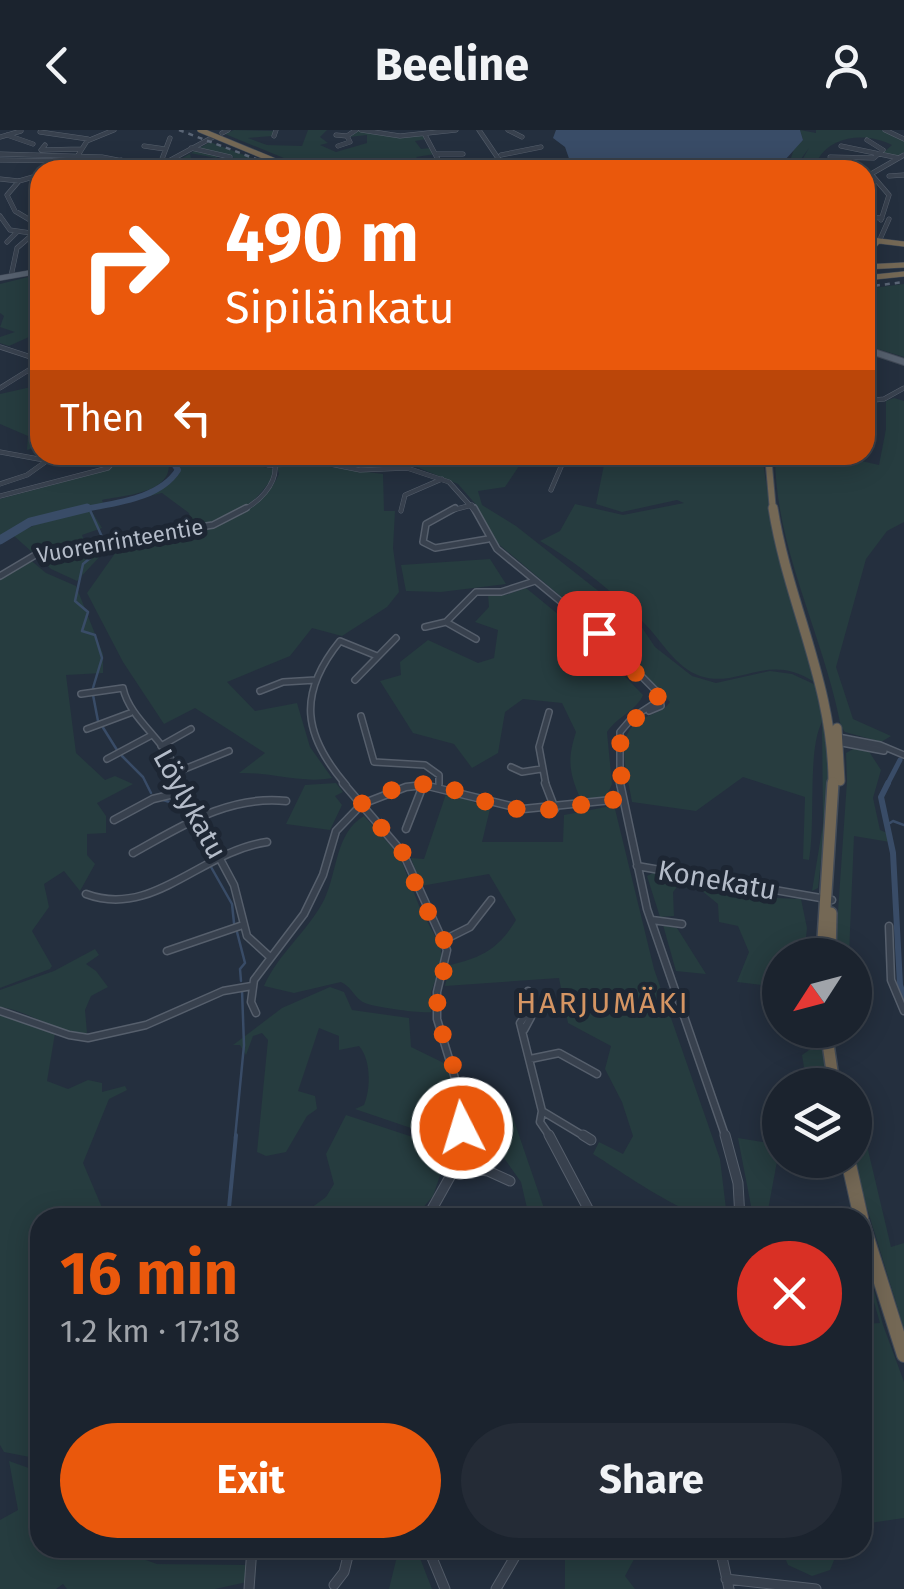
<!DOCTYPE html>
<html lang="en">
<head>
<meta charset="utf-8">
<style>
  :root { --surface:#1b232e; --page:#242b36; --text:#f1f3f6; --muted:#a0a4aa; --line:#39404a; --accent:#ea580c }
  body { margin:0; font-family:"Fira Sans",sans-serif; background:var(--page); color:var(--text); height:100vh; display:flex; flex-direction:column; font-size:38px; white-space:nowrap }
  * { box-sizing:border-box; margin:0 }
  p { font-size:32px; color:var(--muted) }
  .icon { flex:none; width:55px; height:55px; fill:none; stroke:currentColor; stroke-width:2; stroke-linecap:round; stroke-linejoin:round }
  .map { position:relative; flex:1; overflow:hidden }
  .drawer { position:absolute; left:30px; top:1078px; width:842px; height:350px; display:flex; flex-direction:column; background:var(--surface); border-radius:30px; box-shadow:0 5px 25px #0003,0 0 0 2px var(--line) }
  .drawer>* { flex:none }
  .banner { position:absolute; left:30px; top:30px; width:845px; height:305px; border-radius:30px; box-shadow:0 5px 25px #0003,0 0 0 2px var(--line); background:#ea580c; color:#fff; overflow:hidden }
  .needle { width:65px; rotate:234deg }
  .controls { position:absolute; left:762px; top:808px; display:grid; gap:20px }
  .controls a { display:grid; place-items:center; width:110px; height:110px; border-radius:50%; background:var(--surface); box-shadow:0 5px 25px #0003,0 0 0 2px var(--line); font-size:50px }
  .pin { position:absolute; display:grid; place-items:center; width:85px; height:85px; color:#fff; margin:-42px; border-radius:20px; box-shadow:0 5px 15px #0006 }
  .me { position:absolute; width:110px; margin:-55px; rotate:355deg; stroke-linejoin:round; filter:drop-shadow(0 0 8px #0008) }
  .turn { display:flex; align-items:center; gap:35px; height:210px; padding:0 30px; font-size:45px }
  .turn .icon { width:130px; height:130px; stroke-width:2.5 }
  .turn b { display:block; font-size:70px; line-height:85px }
  .then { display:flex; align-items:center; height:95px; padding:0 30px; background:#0003; gap:20px; font-size:38px }
  .round { display:grid; place-items:center; flex:none; width:105px; height:105px; border-radius:52px; background:var(--page) }
  .head { display:flex; align-items:center; justify-content:space-between; height:170px; padding:0 30px }
  h1 { font-size:60px; font-weight:700; line-height:75px; color:var(--accent) }
  .primary-button { display:flex; gap:20px; margin-top:auto; padding:20px 30px }
  .primary-button a { flex:1; height:115px; border-radius:60px; background:var(--accent); color:#fff; font-size:40px; font-weight:700; line-height:115px; text-align:center }
  .primary-button a+a { background:var(--page); color:var(--text) }
  header { display:flex; justify-content:space-between; align-items:center; height:130px; padding:0 30px; background:var(--surface); font-size:45px; font-weight:700 }
  .map>svg:first-child { display:block }
  .green { fill:#263c3f }
  .water { fill:#394c67 }
  .lines { fill:none; stroke-linecap:round; stroke-linejoin:round }
  .stream-far1 { stroke:#394c67; stroke-width:2.5 }
  .stream { stroke:#394c67; stroke-width:4 }
  .canal-far1 { stroke:#394c67; stroke-width:5 }
  .canal { stroke:#394c67; stroke-width:6 }
  .river-far1 { stroke:#394c67; stroke-width:6 }
  .river { stroke:#394c67; stroke-width:9 }
  .minor-far3-casing { stroke:#565f6c; stroke-width:5 }
  .minor-far2-casing { stroke:#565f6c; stroke-width:8 }
  .minor-far1-casing { stroke:#565f6c; stroke-width:9 }
  .minor-casing { stroke:#565f6c; stroke-width:11 }
  .major-far1-casing { stroke:#414a57; stroke-width:6 }
  .major-casing { stroke:#414a57; stroke-width:8 }
  .highway-far4-casing { stroke:#434c59; stroke-width:6 }
  .highway-far3-casing { stroke:#434c59; stroke-width:8 }
  .highway-far2-casing { stroke:#434c59; stroke-width:11 }
  .highway-far1-casing { stroke:#434c59; stroke-width:14 }
  .highway-casing { stroke:#434c59; stroke-width:16 }
  .minor-far3 { stroke:#38414e; stroke-width:4 }
  .minor-far2 { stroke:#38414e; stroke-width:5 }
  .minor-far1 { stroke:#38414e; stroke-width:6 }
  .minor { stroke:#38414e; stroke-width:9 }
  .major-far1 { stroke:#56606e; stroke-width:5 }
  .major { stroke:#56606e; stroke-width:6 }
  .highway-far4 { stroke:#746855; stroke-width:5 }
  .highway-far3 { stroke:#746855; stroke-width:6 }
  .highway-far2 { stroke:#746855; stroke-width:9 }
  .highway-far1 { stroke:#746855; stroke-width:11 }
  .highway { stroke:#746855; stroke-width:14 }
  .rail { stroke:#5a6575; stroke-width:2.5; stroke-dasharray:5 5; stroke-linecap:butt }
  .route { stroke:#ea580c; stroke-width:18; stroke-dasharray:0 32.4 }
  .labels { text-anchor:middle; dominant-baseline:central; stroke-width:10; stroke-linejoin:round; paint-order:stroke }
  .far-street-label { font-size:22px; fill:#b4bcc9; stroke:#1d2633 }
  .street-label { font-size:28px; fill:#b4bcc9; stroke:#1d2633 }
  .neighbourhood-label { font-size:30px; letter-spacing:2.5px; fill:#d59563; stroke:#1d2633 }
</style>
</head>
<body>
<header><svg class="icon" aria-label="back" viewBox="0 0 24 24"><path d="M15 5l-7 7 7 7"/></svg>Beeline<svg class="icon" aria-label="person" viewBox="0 0 24 24"><circle cx="12" cy="8" r="4"/><path d="M4 21q1-7 8-7t8 7"/></svg></header>
<div class="map">
<svg width="904" height="1459" viewBox="0 0 904 1459">
  <rect width="100%" height="100%" fill="#242f3e"/>
  <path class="green" d="M234 0 274 1 272 6 248 8 267 15 302 16 308 0H327L320 7 328 13 320 15 336 22 367 13V5L349 7 357 1 392 7 424 6 426 9 415 11 421 19 431 18 435 24 416 27 419 30 436 28 438 32 421 33 422 39 416 40H313L225 4Z
    M800 0 816 3V0H881L904 11V22L898 27 882 24 892 15C867 2 832 5 818 29L872 40 865 44V40H797L794 38 804 34 801 32 809 18 798 33 788 38 795 15 803 10Z
    M210 12 276 37 270 40 249 30 243 33 245 37 224 33 234 27 222 23 216 28 190 23 193 40 169 36Z
    M40 144V191L32 198 40 202 9 216 0 213V207L15 202 0 197 4 186 0 183V154Z
    M904 154V227L865 215V159Z
    M40 255V316L27 320 28 306 0 294V264Z
    M894 268 904 271V392L887 401 866 429 836 537 853 589 891 606 881 612 845 602 841 597C824 506 775 419 775 325H835L879 335 886 299V271Z
    M122 325H156L169 335C169 364 124 365 102 370L103 373 96 377C128 369 160 369 178 338L164 325H240L253 335 274 339 275 343C251 382 230 389 187 397L191 393 189 383 162 363 91 380 102 398 82 405 85 413 32 422 13 405 44 391 90 380V377L25 391 0 409V369L108 340Z
    M416 325H513L519 336 505 357 478 361 482 375 516 396 639 493 655 517 692 546 716 553 770 541 792 544 818 556 830 649 818 758 812 761 823 694 822 592C807 620 816 692 809 730L803 729 805 667 743 647 696 681 632 672C628 645 612 604 642 589 653 583 663 582 670 572L607 504 634 491 617 478 589 490 489 406 478 377 458 354 407 333Z
    M606 325H762L776 417 817 546 814 552C768 521 739 559 700 546 675 537 662 511 644 493 615 463 576 432 540 411L560 401 575 374 623 385 684 373 677 370 622 382 596 374Z
    M314 335 383 344 384 381H395L393 418 399 462 387 477 342 506 312 498 290 526 227 552 255 581 297 573 310 617 332 648C302 654 271 642 239 643L265 623 195 578 164 594 123 532 87 463 123 412C172 409 258 394 279 344L277 337Z
    M100 415 104 422 77 451 51 439 35 424Z
    M28 428 46 443 76 456 103 524V543L66 545 76 623 105 650 115 646 133 654 97 673 106 686V703L87 704V725L95 734 80 761 64 741 44 754 49 777 32 801 52 836 50 839 0 858V448Z
    M490 429 506 454 441 462 406 461 401 435Z
    M526 458 586 507 643 565C638 579 617 587 607 602L612 654 606 667 581 670C569 643 567 630 576 602L562 573 523 569 505 582 498 623 472 638 454 614 413 603 380 551 401 545 400 532 428 510 478 533 494 528 498 500 475 492 489 477 488 465H506Z
    M855 618 868 620 881 640 873 668 880 700 887 703 890 712 854 706 849 825H835L847 651 846 623Z
    M336 653 343 662 335 666 342 675 330 700 286 694 305 655Z
    M447 661 490 679 482 712H563L564 685 606 677 615 679 654 839 720 1029 726 1079C723 1082 718 1087 713 1087 689 1090 616 1038 593 1024L599 1012 623 1024 633 1006 622 972 605 939 611 916 568 893 559 848 445 856 450 835C481 828 499 819 516 790L489 744 421 756 411 728 424 729Z
    M364 686 399 725 420 778 441 817V835L431 862V882C424 884 374 877 365 873 355 869 352 857 341 852L294 863 264 856C278 824 308 801 324 770 338 741 335 703 364 686Z
    M653 743 777 768 801 769 807 798 804 825H780V857L737 852 749 822 738 796 719 792 718 774 701 760 677 757 673 762 674 786 660 787 647 746Z
    M663 795 677 798 706 844 676 841Z
    M95 819 99 825 86 834 96 841 108 857 91 866 85 880 87 903C66 908 28 880 0 877V860L54 841Z
    M330 857 344 862 352 880 409 888 411 917 448 935 458 970 452 1012 355 979 364 975C371 959 371 929 359 916L339 920V906L319 898 298 961 315 966 317 979 307 986 286 1022 266 1026 257 1022 268 910 262 903 253 906 246 925 240 915H233L282 878Z
    M0 884 55 903 47 951 68 959 88 950 102 953V962L125 956 127 960 109 969 83 1033 106 1087 40 1088V1329L4 1322 0 1315Z
    M810 900H821L827 955H807L802 925 812 918Z
    M855 965 891 1117 904 1113V1199L859 1052 855 1030Z
    M511 982 547 1087H529L521 1052 504 1028Z
    M346 985 449 1019 433 1066 415 1087H299L326 1067 334 1054 326 1024Z
    M738 1008 780 1015 768 1080 751 1076Z
    M862 1115 883 1195 904 1252V1388L863 1394V1194L880 1193 863 1134Z
    M9 1331 40 1342V1418H112L157 1434 248 1435 247 1452 215 1459H67L63 1454 56 1459H0V1390L18 1380Z
    M399 1418H416L432 1459H389Z
    M565 1418H640L625 1446 635 1459H565Z
    M781 1418H839L830 1440 812 1446 788 1435Z"/>
  <path class="water" d="M556 0H800L803 10 785 30 753 40H573L565 17 553 8Z"/>
  <g class="lines">
    <path class="stream-far1" d="M89 378 103 409
      M93 558 102 528 95 505 82 501 88 482 75 471 83 434 100 420V415
      M93 565 98 591
      M102 596 117 620
      M122 626 143 647 151 663
      M160 669 176 674 188 689
      M887 695 893 691 904 695
      M192 696 207 729
      M211 737 232 774 234 793
      M237 802 245 833 240 839 241 851
      M235 1008 244 915 242 860"/>
    <path class="stream" d="M228 1088 236 1005"/>
    <path class="canal-far1" d="M887 655 900 630"/>
    <path class="canal" d="M888 653 881 667 893 723 900 855 904 867"/>
    <path class="river-far1" d="M76 381C110 373 158 371 178 340L168 325"/>
    <path class="river" d="M0 410 30 392 87 378"/>
    <g class="minor-far3-casing">
      <path id="minor-far3" d="M361 0 400 6 456 0
        M479 0 506 40
        M508 0 522 7
        M885 0 904 9
        M40 2 88 9
        M222 3 228 0
        M7 5 33 14
        M336 5 347 6
        M425 5 442 37
        M274 6 276 0
        M0 7 21 1
        M45 15 41 20 81 19
        M144 16 165 19
        M338 16 350 12 347 6 356 0
        M841 16 899 28
        M191 18 230 27
        M0 24 102 27 169 40
        M436 24H463
        M501 25 541 17
        M830 27 874 28 883 20 867 10
        M162 29 170 8
        M0 30 69 31
        M418 39 459 37
        M52 40 75 30 87 11 114 0
        M102 40 121 30
        M152 40 215 6
        M534 40 535 34
        M889 46 904 45
        M0 49 19 51 40 45
        M19 51 7 65 15 81 40 96
        M0 86 10 100 31 103
        M865 87 882 88
        M881 90 889 65 871 44 904 25
        M881 107 889 89
        M7 112 17 102
        M11 146 17 118 40 98
        M0 217 40 230
        M0 258 40 233
        M865 271 884 269 904 258
        M0 322 44 330
        M245 325 268 335 325 333 360 340 407 338 449 352 475 381
        M399 338 410 325
        M0 354 27 345 55 325
        M551 360 566 325
        M0 366 108 338 120 325
        M241 381C258 373 277 355 275 335
        M401 381 405 365 442 349
        M449 381 472 375"/>
    </g>
    <g class="minor-far2-casing">
      <path id="minor-far2" d="M455 378 426 394 423 412 435 418 488 409
        M474 378 497 419 599 503 659 564 661 576 649 581
        M0 446 42 421 213 395 246 378
        M446 492 476 509
        M425 497 446 492 476 462H501L535 451
        M355 550 396 508
        M260 561 283 552 316 550
        M81 564 123 558C131 595 179 617 178 655
        M361 586 374 632 425 635 439 645V654
        M87 599 130 583
        M838 607 880 615 904 625
        M837 612 884 621
        M161 616 191 599
        M107 629 150 606
        M511 637 522 642 541 639
        M177 642 229 621
        M346 655C303 605 297 564 340 511L377 526
        M423 655H427
        M546 655 539 617 549 582
        M620 655V602L632 588 658 571 656 561"/>
    </g>
    <g class="minor-far1-casing">
      <path id="minor-far1" d="M178 653V663L204 699 234 755 247 806 270 827
        M343 653 403 723 447 820 437 862V889L464 978 458 1008
        M545 653 555 679
        M620 653 647 779 726 1008
        M114 690 153 669 178 663
        M406 699 424 653
        M133 723C182 696 228 665 286 671
        M637 736 832 770
        M86 764C153 789 201 721 267 712
        M652 790 682 794
        M889 796 891 850 904 881
        M444 810 470 797 491 770
        M167 821 243 795
        M529 880 520 893 542 981 540 992 551 1008
        M0 881 69 905 88 908 146 895 223 861 252 856
        M256 883 251 872 254 850 304 784 323 745 336 701 362 674 406 657 424 655 523 679 622 669
        M524 900 531 887 528 861
        M530 929 559 923 597 944
        M464 969 489 966
        M542 981 587 1008"/>
    </g>
    <g class="minor-casing">
      <path id="minor" d="M549 1005 593 1088
        M583 1005 591 1010
        M725 1005 738 1053 740 1088
        M453 1036 488 1041 510 1051
        M427 1088 451 1045 459 1005
        M428 1418 445 1459
        M720 1418 729 1459
        M726 1449 816 1459
        M334 1455 344 1442 350 1418
        M249 1459 252 1418
        M496 1459 520 1418"/>
    </g>
    <g class="major-far1-casing">
      <path id="major-far1" d="M0 148 40 141"/>
    </g>
    <g class="major-casing">
      <path id="major" d="M865 219 904 232"/>
    </g>
    <g class="highway-far4-casing">
      <path id="highway-far4" d="M200 0 297 40
        M871 110 904 114
        M865 126 878 111
        M865 137 904 135
        M865 148 904 144"/>
    </g>
    <g class="highway-far3-casing">
      <path id="highway-far3" d="M768 325 773 381"/>
    </g>
    <g class="highway-far2-casing">
      <path id="highway-far2" d="M773 378C788 473 834 557 833 655
        M837 598 840 651"/>
    </g>
    <g class="highway-far1-casing">
      <path id="highway-far1" d="M822 825 833 653
        M830 825 831 783
        M826 900 834 955"/>
    </g>
    <g class="highway-casing">
      <path id="highway" d="M848 1030 861 1088
        M862 1092 904 1225"/>
    </g>
    <use href="#minor-far3" class="minor-far3"/>
    <use href="#minor-far2" class="minor-far2"/>
    <use href="#minor-far1" class="minor-far1"/>
    <use href="#minor" class="minor"/>
    <use href="#major-far1" class="major-far1"/>
    <use href="#major" class="major"/>
    <use href="#highway-far4" class="highway-far4"/>
    <use href="#highway-far3" class="highway-far3"/>
    <use href="#highway-far2" class="highway-far2"/>
    <use href="#highway-far1" class="highway-far1"/>
    <use href="#highway" class="highway"/>
    <path class="rail" d="M179 0 285 40
      M865 157 904 152"/>
  </g>
  <g class="lines">
    <path class="route" d="M462 998 464 969 438 890 437 862 448 827 444 810 423 773 403 723 361 674C444 629 453 674 527 680 559 682 590 671 622 669L620 602 659 568 599 503"/>
  </g>
  <g class="labels">
    <g class="far-street-label">
      <text transform="translate(120 411) rotate(-10)">Vuorenrinteentie</text>
    </g>
    <g class="street-label">
      <text transform="translate(190 674) rotate(61)">Löylykatu</text>
      <text transform="translate(717 750) rotate(10)">Konekatu</text>
    </g>
    <g class="neighbourhood-label">
      <text x="603" y="873">HARJUMÄKI</text>
    </g>
  </g>
</svg>
<div class="controls">
<a><svg class="needle" viewBox="-14 -14 28 28"><path d="M0-13l5 13h-10z" fill="#e53935"/><path d="M0 13l5-13h-10z" fill="#a0a4aa"/></svg></a>
<a><svg class="icon" aria-label="layers" viewBox="0 0 24 24"><path d="M12 4l9 5-9 5-9-5zM3 14l9 5 9-5"/></svg></a>
</div>
<div class="pin" style="left:599px;top:503px;background:#d93025"><svg class="icon" aria-label="arrive" viewBox="0 0 24 24"><path d="M6 21V4h12l-3 4 3 4H6"/></svg></div>
<svg class="me" style="left:462px;top:998px" viewBox="-20 -20 40 40"><circle r="17" fill="#ea580c" stroke="#fff" stroke-width="3"/><path d="M0-11L8 9 0 5-8 9z" fill="#fff"/></svg>
<div class="banner">
<div class="turn"><svg class="icon" aria-label="right" viewBox="0 0 24 24"><path d="M7 20v-9h11M14 6l5 5-5 5"/></svg><div><b>490 m</b>Sipilänkatu</div></div>
<div class="then">Then<svg class="icon" aria-label="left" viewBox="0 0 24 24"><path d="M17 20v-9H6M10 6l-5 5 5 5"/></svg></div>
</div>
<section class="drawer">
<div class="head"><div><h1>16 min</h1><p>1.2 km · 17:18</p></div><a class="round" style="background:#d93025;color:#fff"><svg class="icon" aria-label="close" viewBox="0 0 24 24"><path d="M6 6l12 12M18 6L6 18"/></svg></a></div>
<div class="primary-button"><a>Exit</a><a>Share</a></div>
</section>
</div>
</body>
</html>
